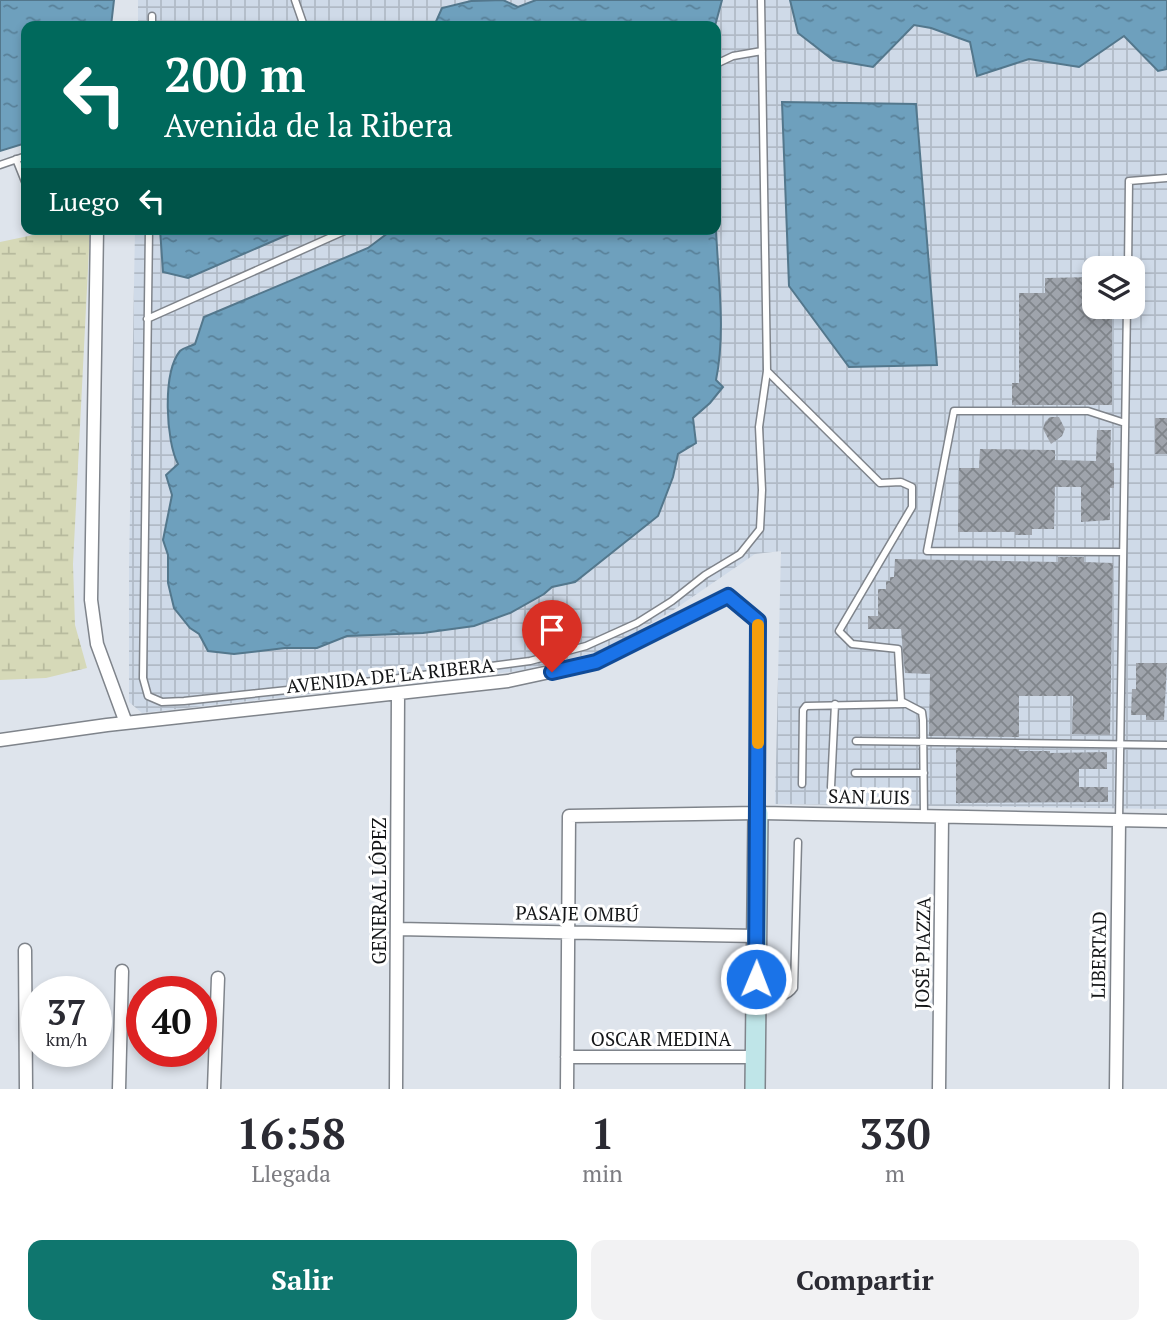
<!DOCTYPE html>
<html lang="es">
<head>
<meta charset="utf-8">
<style>
  :root { --surface:#fff; --page:#f2f2f3; --text:#2b2b33; --muted:#7c7c81; --accent:#0f766e }
  body { margin:0; font-family:"PT Serif",serif; background:var(--page); color:var(--text); height:100vh; display:flex; flex-direction:column; font-size:26px; white-space:nowrap }
  * { box-sizing:border-box; margin:0 }
  p { font-size:23px; color:var(--muted) }
  .icon { flex:none; width:38px; height:38px; fill:none; stroke:currentColor; stroke-width:2; stroke-linecap:round; stroke-linejoin:round }
  .map { position:relative; height:1089px; overflow:hidden }
  .drawer { display:flex; flex-direction:column; background:var(--surface); flex:1 }
  .drawer>* { flex:none }
  .guide { position:absolute; left:21px; top:21px; width:700px; height:214px; border-radius:14px; box-shadow:0 4px 10px #0003; background:#00695c; color:#fff; overflow:hidden }
  .fabs { position:absolute; left:1082px; top:256px; display:grid; gap:14px }
  .fabs a { display:grid; place-items:center; width:63px; height:63px; border-radius:14px; background:var(--surface); box-shadow:0 4px 10px #0003; font-size:35px }
  .speed { position:absolute; left:21px; top:976px; display:flex; gap:14px; font-size:35px; font-weight:700; text-align:center }
  .speed>* { display:grid; place-content:center; width:91px; height:91px; border-radius:50%; background:var(--surface); box-shadow:0 4px 10px #0003; line-height:1 }
  .speed small { font-size:18px; font-weight:400 }
  .speed .limit { border:10px solid #d22; background:#fff; color:#111 }
  .pin { position:absolute; display:grid; place-items:center; width:60px; height:60px; color:#fff; margin:-72px -30px; border-radius:50% 50% 50% 0; rotate:-45deg; box-shadow:0 0 7px #0007 }
  .pin .icon { rotate:45deg }
  .me { position:absolute; width:77px; margin:-38px; rotate:1deg; stroke-linejoin:round; filter:drop-shadow(0 0 5px #0008) }
  .turn { display:flex; align-items:center; gap:24px; height:147px; padding:0 28px; font-size:32px }
  .turn .icon { width:91px; height:91px; stroke-width:2.5 }
  .turn b { display:block; font-size:49px; line-height:60px }
  .then { display:flex; align-items:center; height:66px; padding:0 28px; background:#0003; gap:14px; font-size:26px }
  .eta { display:flex; justify-content:space-evenly; align-items:center; height:119px; text-align:center }
  .eta b { font-size:42px; font-weight:700; line-height:49px }
  .cta { display:flex; gap:14px; margin-top:auto; padding:14px 28px }
  .cta a { flex:1; height:80px; border-radius:14px; background:var(--accent); color:#fff; font-size:28px; font-weight:700; line-height:80px; text-align:center }
  .cta a+a { background:var(--page); color:var(--text) }
  .map>svg:first-child { display:block }
  .industrial { fill:url(#industrial-grid); fill-rule:evenodd }
  .wetland { fill:url(#wetland-marsh) }
  .water { fill:url(#water-ripples); stroke:#53778c; stroke-width:2 }
  .building { fill:url(#building-cross-hatch) }
  .lines { fill:none; stroke-linecap:round; stroke-linejoin:round }
  .lane-casing { stroke:#7f848b; stroke-width:9 }
  .street-casing { stroke:#7f848b; stroke-width:15 }
  .secondary-casing { stroke:#7f848b; stroke-width:22 }
  .lane { stroke:#fff; stroke-width:6 }
  .street { stroke:#fff; stroke-width:12 }
  .secondary { stroke:#bfe5e8; stroke-width:19 }
  .route-casing { stroke:#114b97; stroke-width:18 }
  .route { stroke:#1a73e8; stroke-width:12 }
  .slow { stroke:#f59e0b; stroke-width:12 }
  .labels { text-anchor:middle; dominant-baseline:central; stroke-width:6; stroke-linejoin:round; paint-order:stroke }
  .street-label { font-size:19px; fill:#141618; stroke:#fff }
</style>
</head>
<body>
<div class="map">
<svg width="1167" height="1089" viewBox="0 0 1167 1089">
  <defs>
    <pattern id="industrial-grid" width="8" height="8" patternUnits="userSpaceOnUse" patternTransform="scale(1.75)"><rect width="8" height="8" fill="#cfdae8"/><path d="M0 4h8M4 0v8" fill="none" stroke="#b1bac6"/></pattern>
    <pattern id="wetland-marsh" width="20" height="14" patternUnits="userSpaceOnUse" patternTransform="scale(1.75)"><rect width="20" height="14" fill="#d6d9b8"/><path d="M1 5h8M5 5V1M11 12h8M15 12V8" fill="none" stroke="#b7ba9d"/></pattern>
    <pattern id="water-ripples" width="26" height="14" patternUnits="userSpaceOnUse" patternTransform="scale(1.75)"><rect width="26" height="14" fill="#6ea0bd"/><path d="M2 4q2-2 4 0t4 0M15 11q2-2 4 0t4 0" fill="none" stroke="#598199"/></pattern>
    <pattern id="building-cross-hatch" width="8" height="8" patternUnits="userSpaceOnUse" patternTransform="scale(1.75)"><rect width="8" height="8" fill="#9fa4ac"/><path d="M0 0l8 8M0 8l8-8" fill="none" stroke="#80858b"/></pattern>
  </defs>
  <rect width="100%" height="100%" fill="#dee4ec"/>
  <path class="industrial" d="M138 0H1167V809L775 804 781 551 755 554 672 611 605 650 519 671 142 713 129 702V566L135 229H716V26H138ZM1094 268H1132V306H1094Z"/>
  <path class="wetland" d="M62 229H90L73 564 75 625 87 668 46 678 0 680V242Z"/>
  <path class="water" d="M0 0H114L111 26H26V143L0 151Z
    M503 0 518 7 536 0H722L715 26H434L442 8 471 1Z
    M790 0H1167V69L1158 71 1124 36 1079 67 1029 59 977 76 970 42 931 28 914 25 873 67 833 60 798 33Z
    M782 102 916 104 937 365 849 367 789 286Z
    M160 229H301L188 278 163 272Z
    M402 229H716C718 278 726 332 716 380L723 387 710 403 693 418 696 443 678 454 673 477 658 516 575 582 552 587 544 594 510 613 474 626 423 633 347 636 317 648H285L234 654 208 651 199 634 190 628 174 608 168 583V555L163 540 172 495 166 475 178 464C166 442 162 373 180 351 183 348 191 346 195 344L204 317 368 248 388 233Z"/>
  <path class="building" d="M1094 277V306H1112V405H1012V383H1019V293H1045V278Z
    M1050 417H1059L1065 429 1062 436 1051 444 1043 429 1045 422Z
    M1155 418H1167V454H1155Z
    M1097 430H1111L1110 463H1114V488H1110V520L1081 522V487H1055L1054 529H1032V535H1015V532H958L959 468H979L980 449 1055 450V460L1096 461Z
    M1058 557H1084V562L1113 563 1110 735 1072 734 1073 696H1019V737L929 736 930 674 905 673 901 629H868V616H878V589H886V581H890V577H894L895 559 1058 562Z
    M1136 663H1167L1164 720H1146V715H1131L1132 689H1136Z
    M956 748 1019 749V751H1050V753L1107 752V769H1079V787H1108V802L956 803Z"/>
  <g class="lines">
    <g class="lane-casing">
      <path id="lane" d="M295 0 304 26
        M152 26V16
        M716 64 733 56 762 51
        M16 159 26 184
        M0 165 26 156
        M149 229 143 678 148 696 162 702 184 701 392 679 530 661 586 646 637 623 672 601 705 575 740 554 760 529 762 490 759 427 767 371 761 0
        M1128 268 1129 181 1167 178
        M147 319 349 229
        M767 371 880 483 901 482 912 487V507L839 631 852 644 898 649 901 701 922 712 923 720 924 816
        M1123 552 927 551 954 411H1088L1125 423
        M856 741 1167 745
        M855 773H924
        M802 784 803 710 806 706 904 704
        M831 787 835 704
        M1119 821 1127 306
        M760 1000C772 999 787 999 794 988L798 842"/>
    </g>
    <g class="street-casing">
      <path id="street" d="M97 229 91 600 97 644 126 723
        M0 740 107 725 508 681 596 662 728 596 758 621V813
        M398 929 756 936
        M25 950 26 1089
        M567 1057H755
        M119 1089 122 971
        M214 1089 218 978
        M396 1089 398 694
        M567 1089 569 816 758 813 1167 821
        M939 1089 942 817
        M1116 1089 1119 821"/>
    </g>
    <g class="secondary-casing">
      <path id="secondary" d="M755 1089 758 813"/>
    </g>
    <use href="#lane" class="lane"/>
    <use href="#street" class="street"/>
    <use href="#secondary" class="secondary"/>
  </g>
  <g class="lines">
    <g class="route-casing">
      <path id="route" d="M552 672 596 662 728 596 758 621 756 979"/>
    </g>
    <use href="#route" class="route"/>
    <path class="slow" d="M758 743V625"/>
  </g>
  <g class="labels">
    <g class="street-label">
      <text transform="translate(390 675) rotate(-6)">AVENIDA DE LA RIBERA</text>
      <text transform="translate(869 796) rotate(1)">SAN LUIS</text>
      <text transform="translate(378 891) rotate(-90)">GENERAL LÓPEZ</text>
      <text transform="translate(577 913) rotate(1)">PASAJE OMBÚ</text>
      <text transform="translate(922 953) rotate(-89)">JOSÉ PIAZZA</text>
      <text transform="translate(1098 955) rotate(-89)">LIBERTAD</text>
      <text x="661" y="1038">OSCAR MEDINA</text>
    </g>
  </g>
</svg>
<div class="fabs">
<a><svg class="icon" aria-label="layers" viewBox="0 0 24 24"><path d="M12 4l9 5-9 5-9-5zM3 14l9 5 9-5"/></svg></a>
</div>
<div class="speed"><div>37<small>km/h</small></div><div class="limit">40</div></div>
<div class="pin" style="left:552px;top:672px;background:#d93025"><svg class="icon" aria-label="arrive" viewBox="0 0 24 24"><path d="M6 21V4h12l-3 4 3 4H6"/></svg></div>
<svg class="me" style="left:756px;top:979px" viewBox="-20 -20 40 40"><circle r="17" fill="#1a73e8" stroke="#fff" stroke-width="3"/><path d="M0-11L8 9 0 5-8 9z" fill="#fff"/></svg>
<div class="guide">
<div class="turn"><svg class="icon" aria-label="left" viewBox="0 0 24 24"><path d="M17 20v-9H6M10 6l-5 5 5 5"/></svg><div><b>200 m</b>Avenida de la Ribera</div></div>
<div class="then">Luego<svg class="icon" aria-label="left" viewBox="0 0 24 24"><path d="M17 20v-9H6M10 6l-5 5 5 5"/></svg></div>
</div>
</div>
<section class="drawer">
<div class="eta">
<div><b>16:58</b><p>Llegada</p></div>
<div><b>1</b><p>min</p></div>
<div><b>330</b><p>m</p></div>
</div>
<div class="cta"><a>Salir</a><a>Compartir</a></div>
</section>
</body>
</html>
